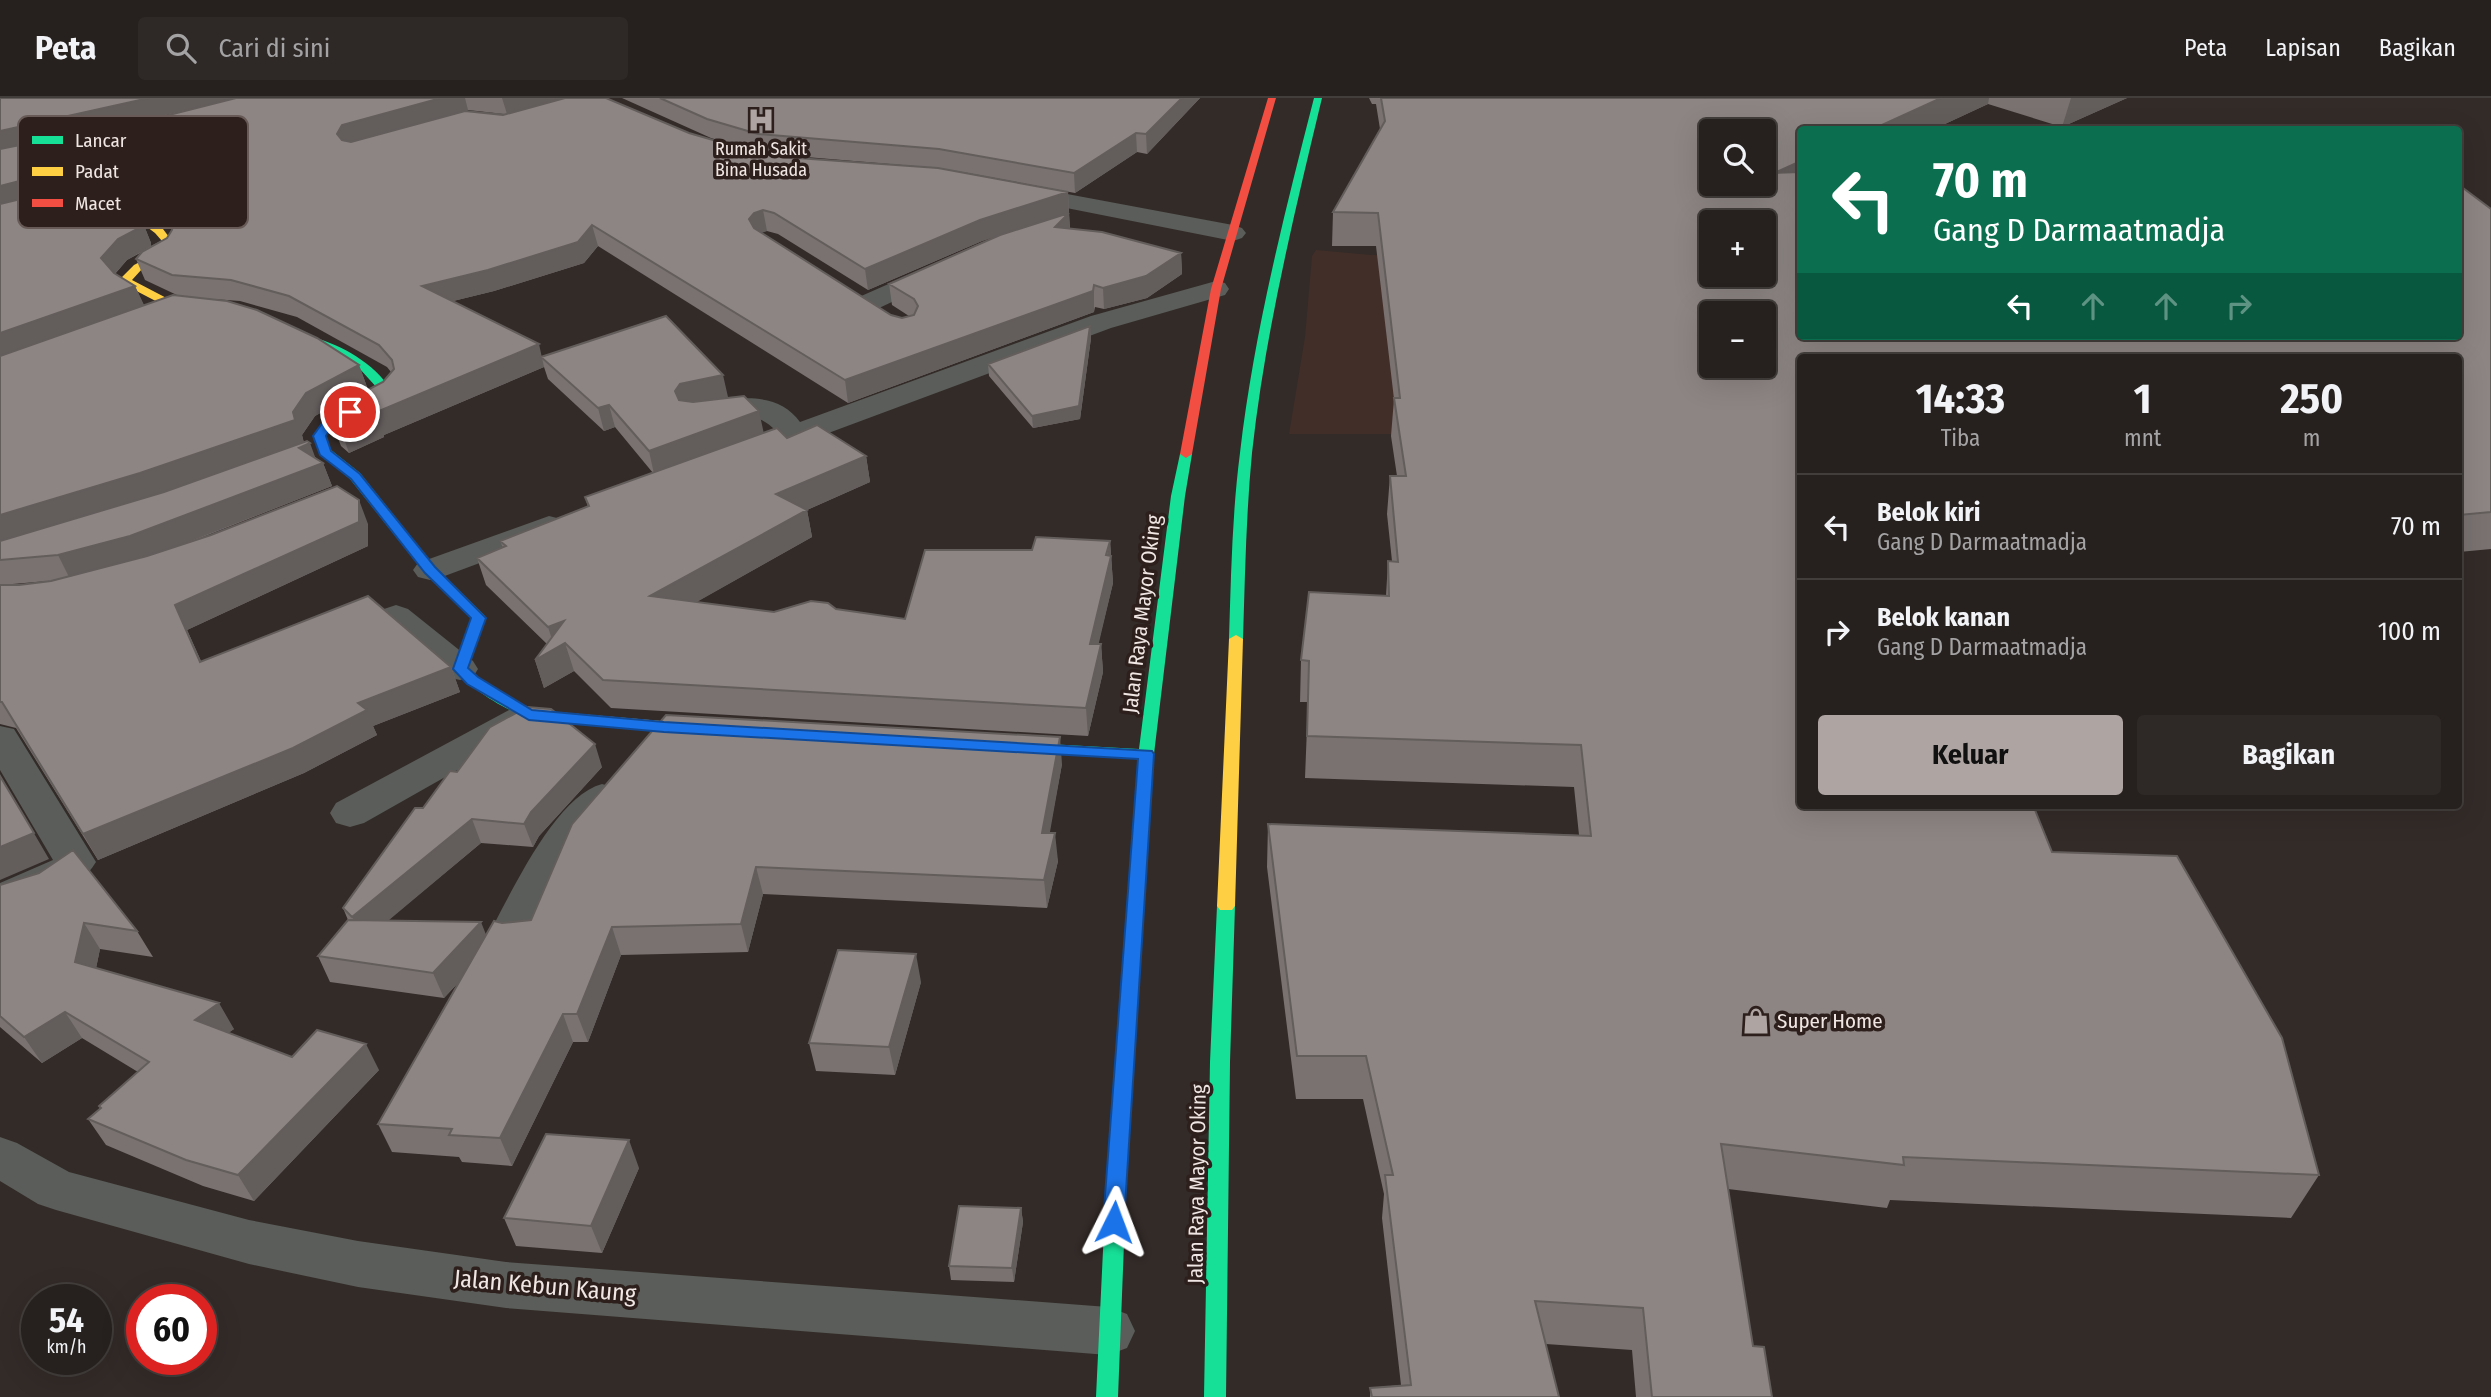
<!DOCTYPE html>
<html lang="id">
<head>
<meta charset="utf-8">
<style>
  :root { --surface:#26201e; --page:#2e2827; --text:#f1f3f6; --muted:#a4a3a4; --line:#423e3c; --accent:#aea5a2 }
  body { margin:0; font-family:"Fira Sans Condensed",sans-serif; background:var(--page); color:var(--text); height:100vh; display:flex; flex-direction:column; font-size:26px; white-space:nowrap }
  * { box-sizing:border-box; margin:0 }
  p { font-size:23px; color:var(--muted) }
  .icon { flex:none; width:38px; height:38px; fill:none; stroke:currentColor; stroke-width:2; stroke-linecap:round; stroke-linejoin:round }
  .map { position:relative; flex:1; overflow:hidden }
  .sheet { position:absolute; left:1797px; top:256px; width:665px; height:455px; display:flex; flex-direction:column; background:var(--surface); border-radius:7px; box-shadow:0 7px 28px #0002,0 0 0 2px var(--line) }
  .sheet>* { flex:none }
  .hud { position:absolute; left:1797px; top:28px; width:665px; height:214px; border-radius:7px; box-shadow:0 7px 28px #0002,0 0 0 2px var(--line); background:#0b6e4f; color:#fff; overflow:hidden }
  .controls { position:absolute; left:1699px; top:21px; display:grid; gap:14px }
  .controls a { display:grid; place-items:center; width:77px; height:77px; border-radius:7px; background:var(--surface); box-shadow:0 7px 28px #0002,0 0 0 2px var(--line); font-size:35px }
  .speed { position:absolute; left:21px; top:1186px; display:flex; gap:14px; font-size:35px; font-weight:700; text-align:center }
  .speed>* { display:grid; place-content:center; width:91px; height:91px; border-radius:50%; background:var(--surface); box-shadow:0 7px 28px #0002,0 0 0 2px var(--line); line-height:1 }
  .speed small { font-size:18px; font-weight:400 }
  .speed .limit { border:10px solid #d22; background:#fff; color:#111 }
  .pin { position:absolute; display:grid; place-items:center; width:60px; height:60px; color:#fff; margin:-30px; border:4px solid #fff; border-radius:50%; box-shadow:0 2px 7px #0007 }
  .me { position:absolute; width:77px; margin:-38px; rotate:3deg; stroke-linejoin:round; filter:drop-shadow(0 0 5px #0008) }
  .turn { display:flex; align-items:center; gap:24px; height:147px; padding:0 21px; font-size:32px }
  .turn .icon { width:91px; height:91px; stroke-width:2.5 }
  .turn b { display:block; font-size:49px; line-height:60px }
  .lanes { display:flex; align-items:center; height:66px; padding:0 21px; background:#0003; justify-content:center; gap:35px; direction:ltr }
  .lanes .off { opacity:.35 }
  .eta { display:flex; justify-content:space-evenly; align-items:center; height:119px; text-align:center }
  .eta b { font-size:42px; font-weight:700; line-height:49px }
  .button { display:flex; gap:14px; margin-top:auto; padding:14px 21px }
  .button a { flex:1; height:80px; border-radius:7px; background:var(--accent); color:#111; font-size:28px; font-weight:700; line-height:80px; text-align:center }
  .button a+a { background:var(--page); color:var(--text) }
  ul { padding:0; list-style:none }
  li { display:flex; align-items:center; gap:21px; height:105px; padding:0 21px; border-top:2px solid var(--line) }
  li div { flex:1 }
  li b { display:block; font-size:26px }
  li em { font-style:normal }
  header { display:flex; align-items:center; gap:42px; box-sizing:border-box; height:98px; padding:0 35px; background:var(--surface); border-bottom:2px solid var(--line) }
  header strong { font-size:33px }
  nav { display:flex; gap:38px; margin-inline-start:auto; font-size:24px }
  .search { width:490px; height:63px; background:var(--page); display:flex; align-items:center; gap:18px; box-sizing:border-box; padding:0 24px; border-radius:7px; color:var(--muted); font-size:26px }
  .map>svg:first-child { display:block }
  .built { fill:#412e28 }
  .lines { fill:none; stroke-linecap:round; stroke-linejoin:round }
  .street { fill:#5a5d59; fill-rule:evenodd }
  .fast { fill:#16e098; fill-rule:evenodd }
  .slow { fill:#ffcf43; fill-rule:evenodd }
  .jam { fill:#f24e42; fill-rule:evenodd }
  .wall { fill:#797271; fill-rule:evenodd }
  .shaded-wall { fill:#635d5c }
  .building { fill:#8d8583; stroke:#635d5c; stroke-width:2; fill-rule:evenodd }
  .route { fill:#1a73e8; stroke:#114b97; stroke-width:2 }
  .labels { text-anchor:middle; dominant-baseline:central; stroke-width:7; stroke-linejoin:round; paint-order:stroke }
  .far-poi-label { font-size:18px; fill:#f0e6e3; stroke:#2d1f1b }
  .street-label { font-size:21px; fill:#f0e6e3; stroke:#2d1f1b }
  .poi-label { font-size:21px; fill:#f0e6e3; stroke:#2d1f1b; text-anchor:start }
  .near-street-label { font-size:24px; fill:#f0e6e3; stroke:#2d1f1b }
  .key { fill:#2d1f1b; stroke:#685b57; stroke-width:2 }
  .key-label { font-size:19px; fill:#f0e6e3 }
</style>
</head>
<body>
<header>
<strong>Peta</strong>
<div class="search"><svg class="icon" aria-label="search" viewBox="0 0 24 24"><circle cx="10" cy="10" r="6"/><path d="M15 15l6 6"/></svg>Cari di sini</div>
<nav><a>Peta</a><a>Lapisan</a><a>Bagikan</a></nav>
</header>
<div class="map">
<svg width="2491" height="1299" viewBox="0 0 2491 1299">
  <rect width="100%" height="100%" fill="#332b28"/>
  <path class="built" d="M1316 152 1371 157 1484 158 1544 336H1289L1305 239 1312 158Z"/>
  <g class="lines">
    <path class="street" d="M128 29 136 31 139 36 136 41 0 70V56Z
      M1019 87 1233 127 1242 130 1246 135 1242 140 1233 143 1011 99 1007 94 1011 89Z
      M936 165 945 167 949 173 945 179 877 211 868 213 859 211 855 205 859 199Z
      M1216 183 1225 185 1229 191 1225 197 1111 230 748 365 737 367 726 365 722 358 726 351 776 333C747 303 725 329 693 321L689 315 693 309C728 300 776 290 800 324L1091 218Z
      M549 418 561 421 565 428 561 435 442 479 430 482 418 479 413 472 418 465Z
      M396 507 408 511 473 563 478 571 473 579 460 582 447 579 384 525 378 518 384 511Z
      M524 607 537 611 543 619 537 627 364 725 350 729 336 725 330 715 336 705 511 611Z
      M0 628 14 631 96 764C77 796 34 806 0 816V785L53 762 0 672Z
      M602 686 616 690 622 699 573 758 527 845 512 850 497 845 490 834C512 793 556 698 602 686Z
      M0 1039 17 1045 69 1074 249 1122 358 1143 506 1164 1108 1209 1127 1216 1135 1233 1127 1250 1108 1257 506 1210 358 1189 249 1166 56 1112 38 1106 0 1083Z"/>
    <path class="fast" d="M1314 0H1322C1294 117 1265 235 1252 355 1246 417 1245 479 1243 541L1236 545 1229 541C1231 479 1232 417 1240 355 1254 235 1284 117 1314 0Z
      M313 239C343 248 374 265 391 292 374 314 340 315 325 338L331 352 360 375 435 469 484 517 486 520 468 570 478 580 528 610 531 613 528 616C513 620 463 584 453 571L472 521 425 475 350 381 321 357 313 338 323 323 379 292 359 270 309 244 307 242Z
      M1186 352 1192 356 1185 398 1154 656 1127 1069 1118 1299H1096L1107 1069 1138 661 1010 654 1002 649 1010 644 1139 651 1171 398 1180 356Z
      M1226 802 1232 804 1235 808 1230 964 1226 1299H1204L1210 964 1217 808 1220 804Z"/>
    <path class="slow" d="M55 48H61L104 88 163 131 172 143 170 156 142 171 132 182 178 206 213 211V215L171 211 123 186 122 179 134 167 161 153 162 143 155 135 98 92 55 52Z
      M1236 537 1243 541 1235 808 1232 812H1220L1217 808 1229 541Z
      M523 608 533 612 709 627 717 632 709 637 529 622 515 613Z"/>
    <path class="jam" d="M1268 0H1276L1221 191 1192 356 1186 360 1180 356 1211 191Z"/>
  </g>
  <path class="wall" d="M0 0H606L689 35 761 55 711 40 622 0H1200L1147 56 1137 54 1075 95 941 70 1068 94 1069 115 1033 126 1069 115 1070 131 1181 155 1182 176 1147 200 1104 211 1095 209 1094 214 848 305 598 148 584 165 494 193 453 203 542 259 728 299 719 301 763 335 866 358 870 384 807 412 812 439 696 504 774 514 836 511 905 521 1032 452 1110 443 1113 485 1098 546H1101L1103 574 1088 638 611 610 574 573 544 590 535 562 547 546 486 487 477 460 503 450 500 443 588 409 585 399 653 375 615 329 604 333 548 281 544 269 384 337V339L349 355 341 348 328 315 383 284 391 274 387 269 297 219 240 203 199 200 359 267 367 289 315 318 302 337 304 345 316 360 323 365 332 388 185 446 368 426V448L187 532 201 563 451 569 460 594 373 628 377 637 304 675 98 762 16 630 0 626ZM197 10 161 19 121 27ZM468 12 504 16 467 13ZM73 37 81 56 111 83 170 126 172 129V132L167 140 151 148V145L143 125 82 86 46 44ZM763 56 806 59 914 68 783 59ZM767 133 778 136 868 192 982 143 999 137 889 186 892 207 909 218 902 220 891 217 761 134ZM142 154 136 161 145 182 179 198 144 208 135 188 115 176 127 162ZM48 483 19 487H1Z
    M1369 0H2127L2062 29 1988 6 1932 32H1801V238L2491 111V451L2459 454V259H1801L2052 754 2319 1077 2291 1120 1890 1102 1887 1110 1728 1091 1753 1248 1772 1299H1636L1632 1252 1546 1246 1559 1299H1370V1290L1401 1287 1382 1120 1384 1096 1363 1001H1296L1267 769 1268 726 1579 737 1574 689 1305 680 1308 604H1300L1301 562 1386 498 1388 463H1392L1387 416 1390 378H1397L1391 338 1394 301 1376 148H1332L1333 114 1380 31 1376 6H1372Z
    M1090 228 1091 240 1080 321 1033 330 989 278 988 266Z
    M1062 666 1049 735 1058 763 1047 810 763 796 748 854 621 857 588 944H573L512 1068 462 1064 459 1059 392 1054 378 1026 458 885 444 900 330 884 318 858 348 822 343 810 423 710 457 674 602 669 539 738 533 749 481 745 388 822 486 836 502 825 531 822Z
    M0 787 137 833 153 859 100 851 96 870 234 931 228 935 292 959 379 972 254 1103 203 1088 106 1047 88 1021 100 1010 99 1008 138 974 82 940 42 965 0 929Z
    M921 884 895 977 816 973 809 945Z
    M639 1070 602 1155 516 1148 504 1120Z
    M1021 1110 1023 1124 1014 1184 951 1182 949 1168Z"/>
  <path class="shaded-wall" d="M149 0H240L0 54V33Z
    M441 0H465L468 12 348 46 344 55 337 36 342 27Z
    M502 0H570L507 16Z
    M1182 0H1200L1147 56 1146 36Z
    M1941 0H1989L1988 6 1932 32H1871Z
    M2071 0H2127L2062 29Z
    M1136 35 1137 54 1075 95 1074 75Z
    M1801 63V92L1774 75Z
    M74 69 83 89 0 110V88Z
    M1068 94 1069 115 982 143 868 192 865 171 980 122Z
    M763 112 767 133 758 136 753 141 749 121 754 115Z
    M1069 115 1070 135 1055 129Z
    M143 125 151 145V148L127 162 110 181 101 160 118 141Z
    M592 127 598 148 584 165 494 193 429 209 422 188Z
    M1181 155 1182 176 1147 200 1104 211 1103 190Z
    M1094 187V214L848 305 845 282Z
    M135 188 145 209 0 261V235Z
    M1090 228 1091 240 1080 321 1033 330 1032 318Z
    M539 246 544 269 384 337V339L349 355 341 332 374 315Z
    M359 267 367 289 315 318 302 337 304 345 151 399 0 444V417L293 314 306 295Z
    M723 277 728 299 685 308 680 316 675 293 680 286Z
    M609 307 615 329 604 333 598 310Z
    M759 313 764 336 654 376 649 353Z
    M310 345 318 367 323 365 332 388 142 462 70 481 58 457Z
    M866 358 870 384 782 423 776 396Z
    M359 402 368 426V448L187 532 212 588 175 507Z
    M807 412 812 439 658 526 650 498Z
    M1110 443 1113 485 1092 574 1090 546Z
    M564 523 565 545 574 573 544 590 535 562 555 551 548 529Z
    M1101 546 1103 574 1088 638 1086 610Z
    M451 569 460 594 373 628 377 637 304 675 98 762 83 736 358 605Z
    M1060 639 1062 666 1045 762 1042 735Z
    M595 646 602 669 539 738 533 749 524 726 531 714Z
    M0 677 49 761 0 782Z
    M472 721 481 745 364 843 352 819Z
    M1055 735 1058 763 1047 810 1044 782Z
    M756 769 763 796 748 854 741 826Z
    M481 824 491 849 444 900 433 875Z
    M84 825 100 851 92 890 75 864Z
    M612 829 621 857 588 944 577 916Z
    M916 856 921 884 895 977 889 949Z
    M219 905 234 931 210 948 195 922Z
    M65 914 82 940 42 965 24 939Z
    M563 916 573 944 512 1068 500 1040Z
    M366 946 379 972 254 1103 238 1077Z
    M629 1042 639 1070 602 1155 591 1128Z
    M1021 1110 1023 1124 1014 1184 1012 1170Z"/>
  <path class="building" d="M0 0H149L0 33Z
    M236 0H441L342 27 337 36 342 42 351 44 465 13 503 17 565 0H606L689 35 754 54 783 59 938 70 1068 94 980 122 865 171 774 115 763 112 754 115 749 121 754 130 891 217 902 220 914 217 918 208 914 201 889 186 1000 137 1069 115 1055 129 1102 134 1181 155 1146 178 1103 190 1094 187 1093 193 845 282 592 127 578 144 488 172 422 188 539 246 374 315 376 316 341 332 332 325 328 315 331 311 383 284 394 271 392 262 379 247 289 198 231 182 172 177 136 161 142 154 167 140 172 132 174 121 161 106 102 63 73 36 161 19Z
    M660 0H1182L1146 36 1136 35 1074 75 939 51 758 36 707 21Z
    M1381 0H1941L1871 32H1801V63L1774 75 1801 74V238H2459V87L2491 111V414L2459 417V259H1801V707H2033L2052 754 2177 758 2282 940 2319 1077 1903 1059 1904 1067 1721 1046 1753 1248 1764 1249 1772 1299H1652L1643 1210 1535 1203 1559 1299H1372L1370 1290 1411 1287 1385 1077H1393L1366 958H1297L1268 726 1591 738 1581 647 1307 638 1309 563 1301 562 1309 494 1389 498 1388 463 1398 464 1390 378H1406L1394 300H1400L1378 115 1333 114 1385 23ZM1712 33H1764V86H1712ZM1712 124H1764V177H1712ZM1712 215H1764V268H1712Z
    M45 42 74 69 0 88V51Z
    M91 84 143 125V128L118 141 101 160 114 175 135 188 0 235V106Z
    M173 197 227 203 257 212 317 240 359 267 306 295 293 314 295 322 140 375 0 417V258Z
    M666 218 723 277 680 286 675 293 679 302 693 304 744 298 759 313 649 353 609 307 598 310 541 259Z
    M1090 228 1079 308 1032 318 988 266Z
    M817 327 866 358 776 396 807 412 650 498 774 514 811 503 828 505 836 511 905 521 925 452H1032L1036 439 1110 443 1106 457 1111 458 1090 546H1101L1086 610 603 582 565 545 535 562 564 523 548 529 477 460 506 448 500 443 589 408 585 399 777 330 787 340Z
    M307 343 310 345 299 350 323 365 130 438 58 457 0 462V443L164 394Z
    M337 388 359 402V424L175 507 200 564 368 498 451 569 358 605 367 612 293 650 83 736 2 604H0V487H19L51 483 147 458 211 437Z
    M527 609 551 611 595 646 531 714 524 726 472 721 352 819 343 810 415 710H423L450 673 457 674 490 629Z
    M666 617 1060 639 1042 735H1055L1044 782 756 769 741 826 612 829 577 916H563L500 1040 449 1037 452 1031 378 1026 494 823 502 825 531 822 572 726Z
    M0 678 34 735 0 749Z
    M73 752 137 833 84 825 75 864 219 905 195 922 292 959 317 932 366 946 238 1077 186 1062 88 1021 101 1010 99 1008 149 964 65 914 24 939 0 918V787L39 775Z
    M348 822 481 824 433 875 318 858Z
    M838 852 916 856 889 949 809 945Z
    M546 1036 629 1042 591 1128 504 1120Z
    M959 1108 1021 1110 1012 1170 949 1168Z"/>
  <path class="route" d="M350 310 356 314 354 316 332 329 326 338 331 353 360 376 435 469 486 520 468 570 478 579 532 612 664 624 1152 653 1154 656 1124 1124 1121 1130 1114 1133 1106 1130 1103 1124 1138 661 664 634 529 622 467 586 453 571 471 520 425 475 351 381 320 357 313 338 323 324Z"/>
  <defs>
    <g id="hospital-bare" transform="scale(2.1)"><path d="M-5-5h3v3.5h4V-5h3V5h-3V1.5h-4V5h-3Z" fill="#aea5a2" stroke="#2d1f1b" stroke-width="2.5" paint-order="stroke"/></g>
    <g id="shop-bare" transform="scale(2.1)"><path d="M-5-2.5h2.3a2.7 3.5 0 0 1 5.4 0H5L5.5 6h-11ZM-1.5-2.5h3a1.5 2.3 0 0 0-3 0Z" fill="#aea5a2" stroke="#2d1f1b" stroke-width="2.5" paint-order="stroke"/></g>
  </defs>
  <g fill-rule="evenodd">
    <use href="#hospital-bare" x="761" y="22"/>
    <use href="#shop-bare" x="1756" y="923"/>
  </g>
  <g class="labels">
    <g class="far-poi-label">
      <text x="761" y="51">Rumah Sakit<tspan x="761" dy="21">Bina Husada</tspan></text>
    </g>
    <g class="street-label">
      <text transform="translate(1142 516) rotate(-83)">Jalan Raya Mayor Oking</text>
      <text transform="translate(1197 1086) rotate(-89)">Jalan Raya Mayor Oking</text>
    </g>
    <g class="poi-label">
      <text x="1777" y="923">Super Home</text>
    </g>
    <g class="near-street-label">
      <text transform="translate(545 1188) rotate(5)">Jalan Kebun Kaung</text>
    </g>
  </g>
  <rect x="18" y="18" width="230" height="112" rx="10" class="key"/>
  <rect x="32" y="38" width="31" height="8" fill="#16e098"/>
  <rect x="32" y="69" width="31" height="9" fill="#ffcf43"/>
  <rect x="32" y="101" width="31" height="8" fill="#f24e42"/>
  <g class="key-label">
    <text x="75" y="49">Lancar</text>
    <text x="75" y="80">Padat</text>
    <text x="75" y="112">Macet</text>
  </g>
</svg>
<div class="controls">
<a><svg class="icon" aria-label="search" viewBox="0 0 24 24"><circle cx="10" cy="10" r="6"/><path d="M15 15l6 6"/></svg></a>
<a>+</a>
<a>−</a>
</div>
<div class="speed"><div>54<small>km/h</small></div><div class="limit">60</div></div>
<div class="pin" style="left:350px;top:314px;background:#d93025"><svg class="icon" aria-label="arrive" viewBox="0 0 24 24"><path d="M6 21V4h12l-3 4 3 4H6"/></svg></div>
<svg class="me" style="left:1114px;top:1124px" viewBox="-20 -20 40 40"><path d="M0-17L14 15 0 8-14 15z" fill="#1a73e8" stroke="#fff" stroke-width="4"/></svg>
<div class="hud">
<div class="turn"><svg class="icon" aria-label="left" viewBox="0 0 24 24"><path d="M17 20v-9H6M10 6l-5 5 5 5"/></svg><div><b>70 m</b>Gang D Darmaatmadja</div></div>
<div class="lanes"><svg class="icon" aria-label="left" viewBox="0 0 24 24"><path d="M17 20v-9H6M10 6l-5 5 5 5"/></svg><svg class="icon off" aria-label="ahead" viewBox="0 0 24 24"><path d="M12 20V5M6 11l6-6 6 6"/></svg><svg class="icon off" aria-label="ahead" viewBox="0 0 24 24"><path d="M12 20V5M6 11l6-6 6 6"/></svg><svg class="icon off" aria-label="right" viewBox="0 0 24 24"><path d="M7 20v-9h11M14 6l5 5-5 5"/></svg></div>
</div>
<section class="sheet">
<div class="eta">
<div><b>14:33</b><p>Tiba</p></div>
<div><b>1</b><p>mnt</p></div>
<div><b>250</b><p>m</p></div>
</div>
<ul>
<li><svg class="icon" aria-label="left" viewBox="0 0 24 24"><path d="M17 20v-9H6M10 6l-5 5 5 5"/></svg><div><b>Belok kiri</b><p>Gang D Darmaatmadja</p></div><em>70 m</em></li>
<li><svg class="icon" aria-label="right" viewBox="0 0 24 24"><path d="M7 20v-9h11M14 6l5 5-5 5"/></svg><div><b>Belok kanan</b><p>Gang D Darmaatmadja</p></div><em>100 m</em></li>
</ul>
<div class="button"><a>Keluar</a><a>Bagikan</a></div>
</section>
</div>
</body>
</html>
